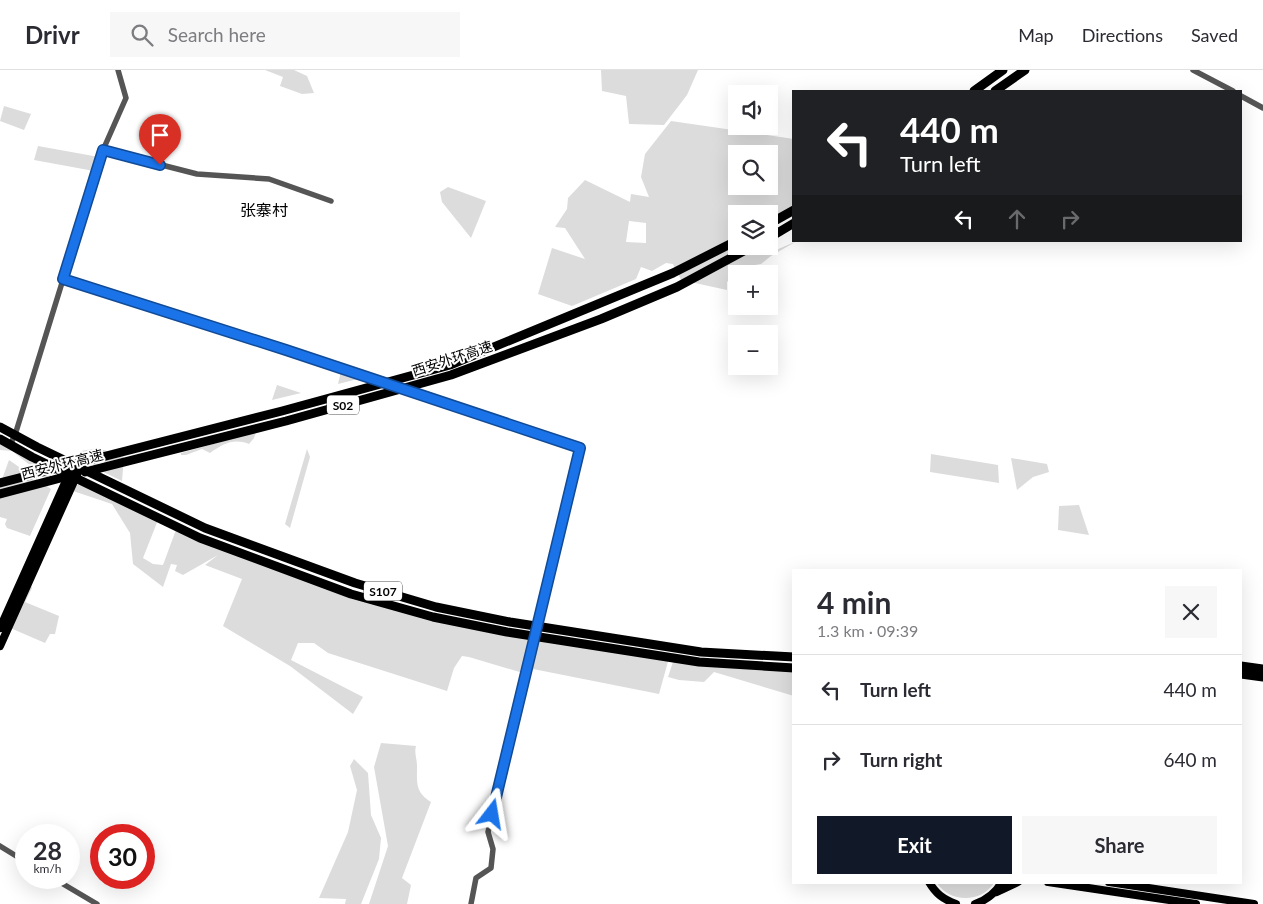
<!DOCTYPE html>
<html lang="en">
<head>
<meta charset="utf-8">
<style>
  :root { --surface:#fff; --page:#f7f7f7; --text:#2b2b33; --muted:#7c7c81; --line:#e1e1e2; --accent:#111827 }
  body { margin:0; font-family:Lato,"Noto Sans SC",sans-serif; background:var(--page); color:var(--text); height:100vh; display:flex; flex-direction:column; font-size:19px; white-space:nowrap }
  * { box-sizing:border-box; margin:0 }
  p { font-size:16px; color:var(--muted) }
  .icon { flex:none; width:28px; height:28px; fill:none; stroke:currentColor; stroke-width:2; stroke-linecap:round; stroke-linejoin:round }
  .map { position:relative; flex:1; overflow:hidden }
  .sheet { position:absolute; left:792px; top:499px; width:450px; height:315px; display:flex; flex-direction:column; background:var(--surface); border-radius:0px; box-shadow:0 5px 20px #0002 }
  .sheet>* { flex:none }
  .top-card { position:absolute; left:792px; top:20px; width:450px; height:152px; border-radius:0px; box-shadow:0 5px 20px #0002; background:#202124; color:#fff; overflow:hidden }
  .tools { position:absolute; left:728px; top:15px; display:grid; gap:10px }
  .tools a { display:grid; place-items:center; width:50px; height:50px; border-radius:0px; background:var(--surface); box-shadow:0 5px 20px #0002; font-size:25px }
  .speed { position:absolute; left:15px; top:754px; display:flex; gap:10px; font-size:25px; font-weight:700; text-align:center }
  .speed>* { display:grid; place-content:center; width:65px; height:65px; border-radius:50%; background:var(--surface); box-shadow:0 5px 20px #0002; line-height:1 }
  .speed small { font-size:12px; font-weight:400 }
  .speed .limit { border:8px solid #d22; background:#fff; color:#111 }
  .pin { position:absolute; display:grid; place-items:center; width:42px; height:42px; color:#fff; margin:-51px -21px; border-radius:50% 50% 50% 0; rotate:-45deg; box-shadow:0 0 5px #0007 }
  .pin .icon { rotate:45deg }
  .me { position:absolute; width:55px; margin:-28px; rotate:14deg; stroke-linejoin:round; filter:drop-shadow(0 0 4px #0008) }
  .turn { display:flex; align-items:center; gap:18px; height:105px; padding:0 25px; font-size:22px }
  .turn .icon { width:65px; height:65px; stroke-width:2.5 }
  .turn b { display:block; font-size:35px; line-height:42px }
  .lanes { display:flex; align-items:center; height:48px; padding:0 25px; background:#0003; justify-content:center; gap:25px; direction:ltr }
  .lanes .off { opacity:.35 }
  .round { display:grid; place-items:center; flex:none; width:52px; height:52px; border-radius:0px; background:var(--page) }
  .overview { display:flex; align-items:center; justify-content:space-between; height:85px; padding:0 25px }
  h1 { font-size:30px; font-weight:700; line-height:38px }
  .primary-button { display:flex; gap:10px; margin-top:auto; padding:10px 25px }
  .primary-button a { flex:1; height:58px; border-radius:0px; background:var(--accent); color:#fff; font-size:20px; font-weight:700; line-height:58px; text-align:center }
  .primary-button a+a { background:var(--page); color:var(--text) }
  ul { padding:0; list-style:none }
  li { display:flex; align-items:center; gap:15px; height:70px; padding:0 25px; border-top:1px solid var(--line) }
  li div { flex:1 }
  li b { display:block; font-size:19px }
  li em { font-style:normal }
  header { display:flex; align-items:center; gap:30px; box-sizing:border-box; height:70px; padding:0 25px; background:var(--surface); border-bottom:1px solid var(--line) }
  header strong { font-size:24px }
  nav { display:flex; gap:28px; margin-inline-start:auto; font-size:18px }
  .search { width:350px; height:45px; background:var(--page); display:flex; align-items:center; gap:12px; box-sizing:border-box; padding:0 18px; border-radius:0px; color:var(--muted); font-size:19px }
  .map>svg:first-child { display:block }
  .green { fill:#dcdcdc; fill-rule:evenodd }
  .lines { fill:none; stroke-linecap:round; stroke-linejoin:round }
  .minor { stroke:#555; stroke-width:5.5 }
  .major { stroke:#000; stroke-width:8 }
  .highway { stroke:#000; stroke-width:9 }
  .route-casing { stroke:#114b97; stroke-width:12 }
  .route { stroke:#1a73e8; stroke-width:9 }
  .labels { text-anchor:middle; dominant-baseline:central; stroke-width:4; stroke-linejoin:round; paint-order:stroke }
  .shield { fill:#fff; stroke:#4c4c4c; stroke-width:1 }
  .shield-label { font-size:12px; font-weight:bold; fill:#000 }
  .street-label { font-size:14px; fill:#000; stroke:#fff }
  .quarter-label { font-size:16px; fill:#000; stroke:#fff }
</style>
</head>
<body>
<header>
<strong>Drivr</strong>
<div class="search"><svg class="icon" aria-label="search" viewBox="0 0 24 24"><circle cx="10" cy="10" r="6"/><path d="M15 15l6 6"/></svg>Search here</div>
<nav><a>Map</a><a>Directions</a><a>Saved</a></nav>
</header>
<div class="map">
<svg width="1263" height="834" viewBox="0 0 1263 834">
  <rect width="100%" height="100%" fill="#fff"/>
  <path class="green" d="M265 0H294L307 6 314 23 302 24 280 16 283 7Z
    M601 0H698L687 25 664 55 629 54 626 26 602 21Z
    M4 36 31 44 24 60 0 51Z
    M671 51 794 69V138L784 144H736V176H765L769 183 797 171 771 186 761 194 749 196V204H736L727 212V220L681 210 673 194 666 193 652 201 641 197 636 209 572 236 538 224 552 178 585 189 565 158 555 157 567 139 568 128 585 110 630 132 631 124 649 127 641 107 645 84ZM736 84H769V116H736ZM629 151 646 153V173L626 172Z
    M38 76 99 87 94 101 34 90Z
    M448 117 486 131 471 168 442 132 440 122Z
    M341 301 362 308 338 314Z
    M277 315 301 323 272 330Z
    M256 362 254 368 249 374C233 368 223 374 210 383L202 379 186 385H181V383Z
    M0 368 48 395 54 414 12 381 0 380Z
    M98 378 124 387 122 411 77 389 81 381Z
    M307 379 310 387 290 458 285 454Z
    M931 384 998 395 999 413 930 402Z
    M1011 388 1047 394 1049 402 1033 407 1017 420Z
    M9 390 51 419 30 466 7 458 5 454 7 449 0 447V415Z
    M83 413 158 450 143 488 153 494 163 495 177 457 350 522 529 567 523 603 469 587 462 586 454 598 447 621 328 583 314 573H298L291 590 363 627 353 644 290 596 223 556 242 509 205 495 218 485 183 505 175 501 177 495 171 494 163 517 133 494 130 463 112 434 64 418Z
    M1079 435 1089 465 1058 460 1059 436Z
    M31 515 32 518 25 532 59 546 55 564H50L45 573 8 557Z
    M535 568 669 588 659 624 528 598Z
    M674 589 794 598V626L714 602 704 612 679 610 668 607Z
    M381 673 416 676C414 683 417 689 417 696 417 713 415 722 431 732L402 808 411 815 407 834H369L388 776 374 697Z
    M354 689 368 703 371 745 381 768 379 789 361 834H345L346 829 319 828 348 762 357 720 350 696Z
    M937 813H994C981 833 950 833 937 813Z"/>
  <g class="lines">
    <path class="minor" d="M1193 0 1233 21
      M1241 26 1263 38
      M103 80 197 104 269 109 331 131
      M63 209 286 280 581 378 488 762 493 779 491 798 476 808 471 834
      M10 375 15 365 103 80 126 28 118 0
      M0 776 26 792
      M53 808 97 834"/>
    <path class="major" d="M0 558 73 395
      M0 576 80 398
      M929 812C936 824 943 829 956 834
      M1048 812 1196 834
      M1109 812 1254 834
      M997 822 1018 812
      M975 834C987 830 995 824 1002 812"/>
    <path class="highway" d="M974 21 1003 0
      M995 21 1025 0
      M769 154 794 140
      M769 168 794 153
      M0 357 37 377 205 458 355 513 436 537 510 552 701 582 794 587
      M0 369 32 387 200 468 351 524 433 547 507 562 699 592 794 598
      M71 395 282 341 450 295 673 203 736 171
      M85 402 286 351 451 305 601 249 677 217 753 176
      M0 413 58 398
      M0 424 72 405
      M1241 596 1263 599
      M1241 604 1263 607"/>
  </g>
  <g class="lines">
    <g class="route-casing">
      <path id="route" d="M160 95 103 80 63 209 286 280 580 378 492 744"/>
    </g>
    <use href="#route" class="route"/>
  </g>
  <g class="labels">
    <g class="shield">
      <rect x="327" y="325.5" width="32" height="19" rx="4"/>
      <rect x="364" y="511.5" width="38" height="19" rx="4"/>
    </g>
    <g class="shield-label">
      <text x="343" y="335">S02</text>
      <text x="383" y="521">S107</text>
    </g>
    <g class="street-label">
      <text transform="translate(452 288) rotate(-18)">西安外环高速</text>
      <text transform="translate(62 394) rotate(-14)">西安外环高速</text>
    </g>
    <g class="quarter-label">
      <text x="264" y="139">张寨村</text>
    </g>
  </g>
</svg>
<div class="tools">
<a><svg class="icon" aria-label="sound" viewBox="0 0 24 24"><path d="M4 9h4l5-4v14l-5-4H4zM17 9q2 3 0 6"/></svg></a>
<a><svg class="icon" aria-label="search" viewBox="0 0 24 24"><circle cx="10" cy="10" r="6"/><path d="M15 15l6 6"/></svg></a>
<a><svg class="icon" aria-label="layers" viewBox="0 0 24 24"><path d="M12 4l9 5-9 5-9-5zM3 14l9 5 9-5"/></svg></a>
<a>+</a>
<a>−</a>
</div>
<div class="speed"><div>28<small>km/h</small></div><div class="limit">30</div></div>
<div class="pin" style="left:160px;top:95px;background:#d93025"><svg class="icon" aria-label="arrive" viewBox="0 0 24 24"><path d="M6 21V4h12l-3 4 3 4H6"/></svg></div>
<svg class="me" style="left:492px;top:744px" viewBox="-20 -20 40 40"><path d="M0-17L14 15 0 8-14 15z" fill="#1a73e8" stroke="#fff" stroke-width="4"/></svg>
<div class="top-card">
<div class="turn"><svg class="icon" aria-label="left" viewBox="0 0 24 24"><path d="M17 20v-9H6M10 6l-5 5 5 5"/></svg><div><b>440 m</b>Turn left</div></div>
<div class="lanes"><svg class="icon" aria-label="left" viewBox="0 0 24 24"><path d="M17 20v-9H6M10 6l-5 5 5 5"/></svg><svg class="icon off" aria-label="ahead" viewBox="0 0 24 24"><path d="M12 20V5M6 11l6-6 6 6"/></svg><svg class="icon off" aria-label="right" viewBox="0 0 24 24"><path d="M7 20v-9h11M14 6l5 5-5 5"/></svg></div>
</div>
<section class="sheet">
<div class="overview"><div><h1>4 min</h1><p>1.3 km · 09:39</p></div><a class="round"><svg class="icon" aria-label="close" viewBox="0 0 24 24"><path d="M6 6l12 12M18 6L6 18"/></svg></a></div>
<ul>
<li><svg class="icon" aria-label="left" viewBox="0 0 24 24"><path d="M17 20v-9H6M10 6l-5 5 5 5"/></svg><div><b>Turn left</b></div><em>440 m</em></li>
<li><svg class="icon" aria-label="right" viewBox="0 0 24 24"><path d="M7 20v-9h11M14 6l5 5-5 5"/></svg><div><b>Turn right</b></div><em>640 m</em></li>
</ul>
<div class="primary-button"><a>Exit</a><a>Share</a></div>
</section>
</div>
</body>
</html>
